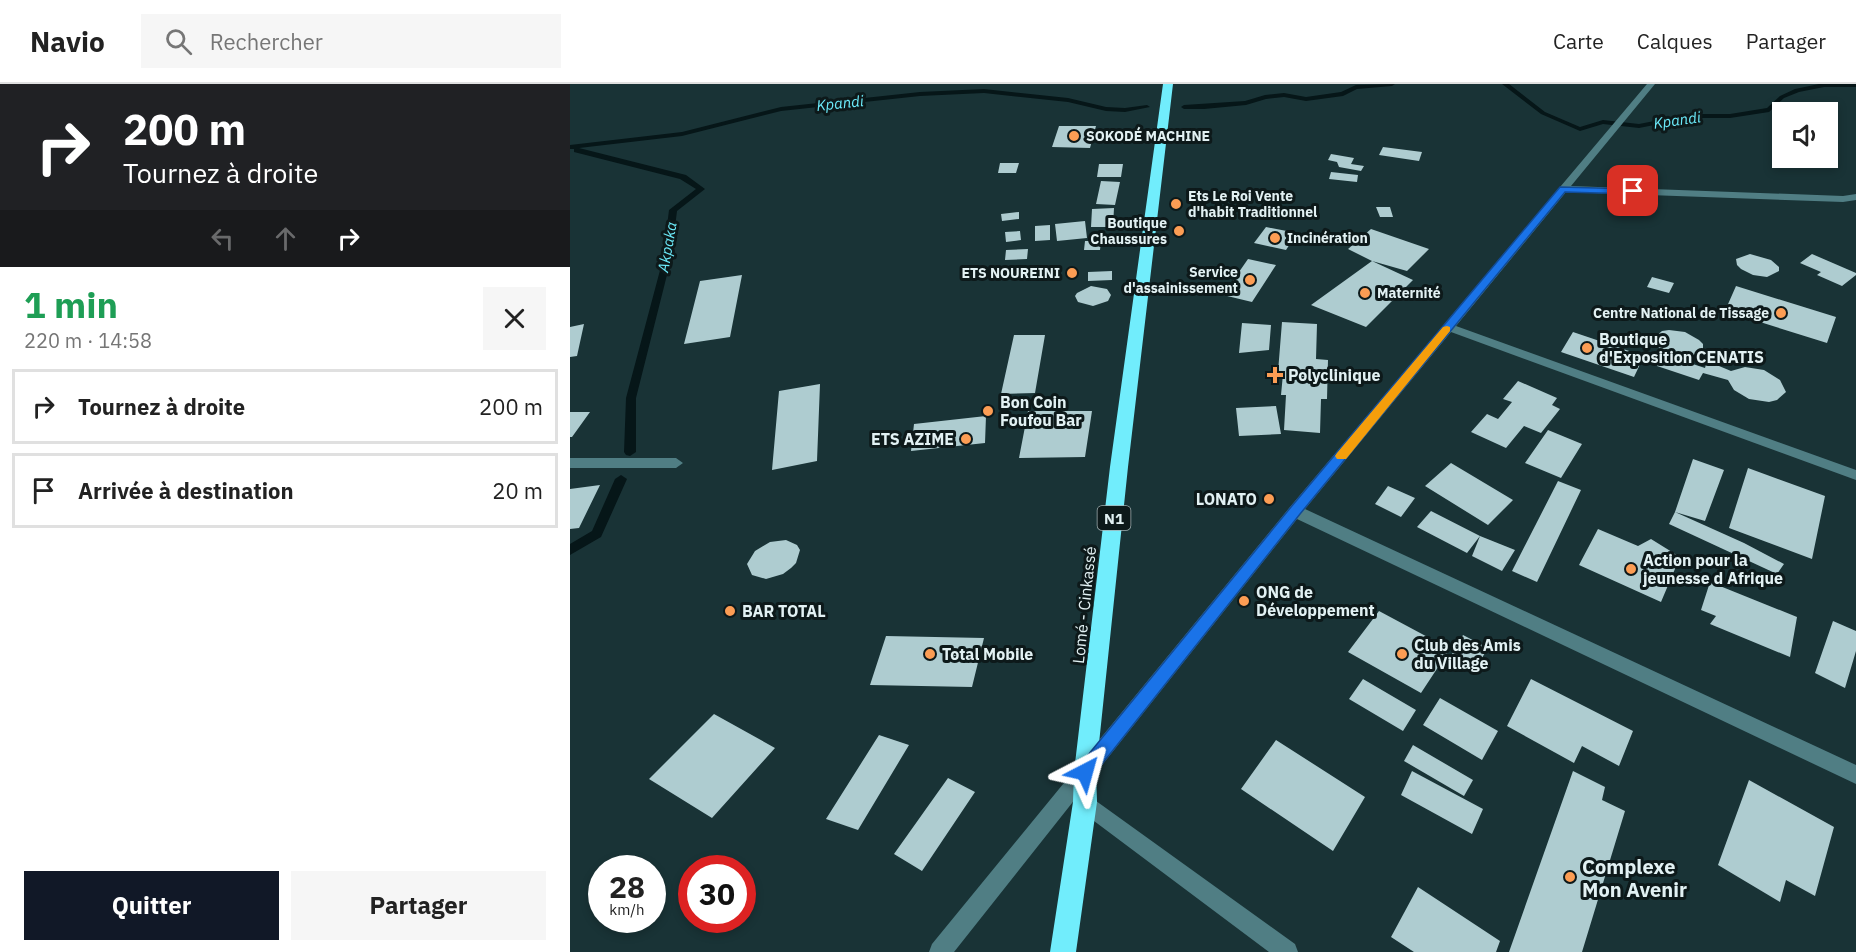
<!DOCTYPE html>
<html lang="fr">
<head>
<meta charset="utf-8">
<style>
  :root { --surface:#fff; --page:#f6f6f6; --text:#222; --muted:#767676; --line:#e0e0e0; --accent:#111827 }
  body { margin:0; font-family:"IBM Plex Sans",sans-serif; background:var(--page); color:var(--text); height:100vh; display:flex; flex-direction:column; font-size:22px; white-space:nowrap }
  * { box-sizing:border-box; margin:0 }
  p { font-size:20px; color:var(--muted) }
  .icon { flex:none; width:33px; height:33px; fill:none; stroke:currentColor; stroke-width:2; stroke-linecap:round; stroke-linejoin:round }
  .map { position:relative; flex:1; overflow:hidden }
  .sheet { display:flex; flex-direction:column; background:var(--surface); width:570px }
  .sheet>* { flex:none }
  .hud { background:#202124; color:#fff; overflow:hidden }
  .tools { position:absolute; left:1202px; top:18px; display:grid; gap:12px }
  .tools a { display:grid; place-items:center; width:66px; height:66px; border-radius:0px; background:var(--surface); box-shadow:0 3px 9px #0003; font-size:30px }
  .speed { position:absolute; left:18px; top:771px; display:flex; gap:12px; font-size:30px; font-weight:700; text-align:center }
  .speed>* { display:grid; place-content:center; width:78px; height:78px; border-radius:50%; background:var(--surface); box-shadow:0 3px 9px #0003; line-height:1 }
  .speed small { font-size:15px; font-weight:400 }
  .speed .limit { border:9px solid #d22; background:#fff; color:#111 }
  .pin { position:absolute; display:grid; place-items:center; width:51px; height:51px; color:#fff; margin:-26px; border-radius:12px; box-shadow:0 3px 9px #0006 }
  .me { position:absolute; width:66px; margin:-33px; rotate:39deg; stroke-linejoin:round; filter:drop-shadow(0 0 4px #0008) }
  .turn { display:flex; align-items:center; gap:21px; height:126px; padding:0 24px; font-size:27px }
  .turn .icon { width:78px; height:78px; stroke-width:2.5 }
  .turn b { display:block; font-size:42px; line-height:51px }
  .lanes { display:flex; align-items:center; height:57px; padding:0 24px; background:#0003; justify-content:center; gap:30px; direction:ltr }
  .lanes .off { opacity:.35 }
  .round { display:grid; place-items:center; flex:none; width:63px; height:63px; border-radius:0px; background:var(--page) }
  .overview { display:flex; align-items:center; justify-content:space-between; height:102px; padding:0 24px }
  h1 { font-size:36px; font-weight:700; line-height:45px; color:#1e9e55 }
  .button { display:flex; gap:12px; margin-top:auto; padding:12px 24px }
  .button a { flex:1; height:69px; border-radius:0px; background:var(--accent); color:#fff; font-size:24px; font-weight:700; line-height:69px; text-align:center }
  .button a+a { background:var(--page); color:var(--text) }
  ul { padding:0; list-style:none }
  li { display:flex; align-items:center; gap:18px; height:75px; margin:0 12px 9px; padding:0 12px; border:3px solid var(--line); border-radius:0px }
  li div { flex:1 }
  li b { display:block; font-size:22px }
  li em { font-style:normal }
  header { display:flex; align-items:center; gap:36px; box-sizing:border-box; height:84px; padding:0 30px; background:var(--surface); border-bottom:2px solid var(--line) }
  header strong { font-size:28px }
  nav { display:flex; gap:33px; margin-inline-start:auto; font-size:21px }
  .search { width:420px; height:54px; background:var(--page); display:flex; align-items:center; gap:15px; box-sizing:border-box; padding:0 21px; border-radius:0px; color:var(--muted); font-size:22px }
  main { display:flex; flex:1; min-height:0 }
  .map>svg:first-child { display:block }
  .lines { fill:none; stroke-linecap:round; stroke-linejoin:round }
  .stream { fill:#061618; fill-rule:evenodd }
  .building { fill:#aeccd0 }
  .minor { fill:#507e84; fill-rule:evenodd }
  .highway { fill:#71edfc; fill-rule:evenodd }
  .route { fill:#1a73e8; stroke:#114b97; stroke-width:1.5 }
  .slow { fill:#f59e0b }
  .poi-dot { fill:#fc9d54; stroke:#0d191a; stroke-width:2 }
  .labels { text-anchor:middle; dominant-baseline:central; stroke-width:6; stroke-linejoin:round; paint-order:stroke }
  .far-poi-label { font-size:14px; font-weight:bold; fill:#e2f1f3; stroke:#0d191a; text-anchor:start }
  .far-water-label { font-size:15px; font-style:italic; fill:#6cebfa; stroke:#0d191a }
  .shield { fill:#0d191a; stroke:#a2b0b2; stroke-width:1.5 }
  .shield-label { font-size:15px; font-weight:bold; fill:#e2f1f3 }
  .poi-label { font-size:16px; font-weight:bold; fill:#e2f1f3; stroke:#0d191a; text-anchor:start }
  .street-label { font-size:16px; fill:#e2f1f3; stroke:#0d191a }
  .near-poi-label { font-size:20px; font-weight:bold; fill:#e2f1f3; stroke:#0d191a; text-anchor:start }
</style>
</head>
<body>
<header>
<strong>Navio</strong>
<div class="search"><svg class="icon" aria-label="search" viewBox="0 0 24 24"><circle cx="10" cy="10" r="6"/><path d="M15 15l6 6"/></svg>Rechercher</div>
<nav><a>Carte</a><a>Calques</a><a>Partager</a></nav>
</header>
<main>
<section class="sheet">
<div class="hud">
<div class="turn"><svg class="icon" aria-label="right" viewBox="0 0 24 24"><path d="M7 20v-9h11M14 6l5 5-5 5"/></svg><div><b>200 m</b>Tournez à droite</div></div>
<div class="lanes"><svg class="icon off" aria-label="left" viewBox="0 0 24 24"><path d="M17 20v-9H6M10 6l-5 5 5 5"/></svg><svg class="icon off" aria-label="ahead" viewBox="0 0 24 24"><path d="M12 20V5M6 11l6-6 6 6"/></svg><svg class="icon" aria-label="right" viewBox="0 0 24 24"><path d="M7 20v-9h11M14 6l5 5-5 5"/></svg></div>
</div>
<div class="overview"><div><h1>1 min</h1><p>220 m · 14:58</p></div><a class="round"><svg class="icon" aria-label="close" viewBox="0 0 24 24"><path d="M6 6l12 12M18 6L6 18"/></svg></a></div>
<ul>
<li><svg class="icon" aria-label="right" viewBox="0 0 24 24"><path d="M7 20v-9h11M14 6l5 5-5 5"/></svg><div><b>Tournez à droite</b></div><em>200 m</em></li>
<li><svg class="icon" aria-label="arrive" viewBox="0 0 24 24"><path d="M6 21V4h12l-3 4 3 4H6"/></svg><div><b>Arrivée à destination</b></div><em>20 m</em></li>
</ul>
<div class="button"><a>Quitter</a><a>Partager</a></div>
</section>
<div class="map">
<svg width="1286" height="868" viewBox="0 0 1286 868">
  <rect width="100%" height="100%" fill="#193336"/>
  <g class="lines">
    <path class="stream" d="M825 0 822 2 787 5 773 12 736 17 714 13 696 15 676 21 634 25H614L611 23 614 21 675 17 695 11 714 9 736 13 771 8 786 1Z
      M932 0H939L975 28 1010 43 1033 36 1069 40 1120 30H1160L1197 24 1210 12 1225 5 1249 0H1286V3H1254L1229 8 1214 14 1199 28 1160 34H1120L1069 44 1033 40 1010 47 971 30Z
      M414 5 498 14 536 23 555 24 577 21 580 23 555 28 536 27 498 18 414 9 350 12 211 27 112 52 9 64 116 91 135 105 107 127 101 175 66 314V368L60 372 56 371 54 368 56 314 93 175 99 126 126 105 110 95 4 68V65H0V61L112 48 211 23 350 8Z
      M51 391 57 395 31 453 0 471V460L22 447 45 395Z"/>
  </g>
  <path class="building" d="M489 42H526L520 64 482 63Z
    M813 63 852 68 849 77 809 71Z
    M761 70 784 74 781 80 794 82 791 87 769 83 767 78 758 76Z
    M430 79H449L446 89H428Z
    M529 80H553L551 93H527Z
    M761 88 788 91 787 98 759 95Z
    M531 97 550 98 545 121 526 120Z
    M806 123H820L823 133H810Z
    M544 124 543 143H521L522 125Z
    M449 128V135L432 137 431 130Z
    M515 137 517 154 487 157 485 140Z
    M480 141V156L465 157V142Z
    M696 143 727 149 716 166 684 159Z
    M801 145 859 165 837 187 802 177 843 196 796 243 741 221 802 177 778 165Z
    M450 147 451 156 436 158 435 148Z
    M515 157H531L530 166H514Z
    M458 165 457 175 435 176 436 166Z
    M1180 170 1201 176 1209 183V187L1197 193 1183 191 1171 185 1167 181 1166 175Z
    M1242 170 1286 189V191L1272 202 1247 191 1251 188 1230 179Z
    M678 175 706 181 682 218 653 211Z
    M542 187V196L518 197V188Z
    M172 191 160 253 114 260 130 197Z
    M1082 193 1104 199 1099 209 1077 203Z
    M521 202 537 205 541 211 538 217 523 222 508 218 505 212 507 209Z
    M1166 202 1266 233 1257 259 1155 227Z
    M712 238 747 240 746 275 758 276 757 315H751L750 349 714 346 716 311H711L713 290 708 288Z
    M672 239 701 241 699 266 669 269Z
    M14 240 7 272 0 273V243Z
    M1099 246 1115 248 1129 256 1133 260V270L1129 273 1114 275 1092 267 1087 262 1085 253 1092 247Z
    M1003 248 1074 272 1064 293 991 268Z
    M444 251H475L465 309 431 310Z
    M1092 270 1135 284 1137 277 1161 287 1175 283 1194 286 1210 296 1216 308 1207 316 1199 318 1179 315 1164 306 1158 296 1133 289 1129 296 1087 282Z
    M948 297 987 314 982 321 990 325 971 349 954 342 936 364 901 348 917 330 928 335 942 318 933 315Z
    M250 300 247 377 202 386 209 307Z
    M706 322 711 350 669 352 666 324Z
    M458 327H522L515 373 449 374Z
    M0 328H20L2 353H0Z
    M416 332 415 359 341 367 344 340Z
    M978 346 1012 360 991 394 955 379Z
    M1123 375 1154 386 1135 437 1105 428Z
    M881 379 943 416 918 441 855 402Z
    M1178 384 1255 412 1242 475 1159 444Z
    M988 397 1011 406 967 498 942 487Z
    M30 401 9 444 0 445V405Z
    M818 402 845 414 831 433 805 420Z
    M861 427 910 452 945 466 932 487 902 472 910 452 897 469 847 443Z
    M1105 428 1174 459 1214 480 1207 490 1099 440Z
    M1028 445 1068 462 1081 455 1110 473 1091 518 1009 481Z
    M216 456 227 461 230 466 226 479 221 484 213 490 196 495 182 491 177 480 185 467 200 458Z
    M1140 498 1227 533 1220 573 1140 540 1146 532 1131 526Z
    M809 527 880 565 851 609 778 568Z
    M1263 537 1286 547V567L1275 604 1245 589Z
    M893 551 918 564 907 582 882 570Z
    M316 552 414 554 402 603 300 601Z
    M793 595 846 626 833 647 779 615Z
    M961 595 1063 647 1049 682 1012 662 1004 679 937 642Z
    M870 614 928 647 912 676 853 641Z
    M144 630 205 664 142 734 79 695Z
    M309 651 339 661 288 746 256 735Z
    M706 656 795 713 763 767 671 705Z
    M843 661 903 696 894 712 834 677Z
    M842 687 913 725 902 750 831 711Z
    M1003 687 1035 703 1032 716 1055 727 1012 868H939Z
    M378 694 405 708 352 787 324 770Z
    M1179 696 1264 743 1245 812 1216 796 1210 818 1148 781Z
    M848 803 930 857 926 868H844L821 853Z"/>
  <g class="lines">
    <path class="minor" d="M1077 0H1085L1001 102 1273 112 1286 110V116L1273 118 996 108 886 242 1286 386V396L881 248 735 425 1286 681V700L727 435 384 868H359L362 860 720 423Z
      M0 374H106L113 379 106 384H0Z
      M515 709 725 860 728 868H699L508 725 505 718 508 711Z"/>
    <path class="highway" d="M593 0H603L558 383 526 688 527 718 506 868H480L503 718 504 688 540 383Z"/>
  </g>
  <path class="route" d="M990 103 1063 105 1067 107 1063 110 995 108 730 430 521 694 515 696 509 694 506 688 509 682 721 423Z"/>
  <path class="slow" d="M877 242 880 243V247L776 375H767L765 372 767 369 873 243Z"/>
  <g class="poi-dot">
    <circle cx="504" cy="52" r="6"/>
    <circle cx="606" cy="120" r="6"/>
    <circle cx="609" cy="147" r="6"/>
    <circle cx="705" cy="154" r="6"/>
    <circle cx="502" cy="189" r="6"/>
    <circle cx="680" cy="196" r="6"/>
    <circle cx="795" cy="209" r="6"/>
    <circle cx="1211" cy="229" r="6"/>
    <circle cx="1017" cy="264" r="6"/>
    <path d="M702 282h6v6h6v6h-6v6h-6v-6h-6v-6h6z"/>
    <circle cx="418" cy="327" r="6"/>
    <circle cx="396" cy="355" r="6"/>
    <circle cx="699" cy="415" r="6"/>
    <circle cx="1061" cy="485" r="6"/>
    <circle cx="674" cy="517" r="6"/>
    <circle cx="160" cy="527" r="6"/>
    <circle cx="360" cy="570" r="6"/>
    <circle cx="832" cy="570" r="6"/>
    <circle cx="1000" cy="793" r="6"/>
  </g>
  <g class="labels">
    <g class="far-poi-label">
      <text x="516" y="52">SOKODÉ MACHINE</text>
      <text x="618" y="112">Ets Le Roi Vente<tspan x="618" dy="16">d'habit Traditionnel</tspan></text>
      <text x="597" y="139" text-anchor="end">Boutique<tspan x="597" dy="16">Chaussures</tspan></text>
      <text x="717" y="154">Incinération</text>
      <text x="668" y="188" text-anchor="end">Service<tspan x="668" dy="16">d'assainissement</tspan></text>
      <text x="490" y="189" text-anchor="end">ETS NOUREINI</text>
      <text x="807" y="209">Maternité</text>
      <text x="1199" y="229" text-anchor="end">Centre National de Tissage</text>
    </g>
    <g class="far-water-label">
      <text transform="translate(270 19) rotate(-6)">Kpandi</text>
      <text transform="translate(1107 36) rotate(-8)">Kpandi</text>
      <text transform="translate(97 163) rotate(-80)">Akpaka</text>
    </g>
    <rect class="shield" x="527.5" y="422" width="33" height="24" rx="4.5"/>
    <g class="shield-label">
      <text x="544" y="434">N1</text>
    </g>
    <g class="poi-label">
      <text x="1029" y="255">Boutique<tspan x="1029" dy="18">d'Exposition CENATIS</tspan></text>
      <text x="718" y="291">Polyclinique</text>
      <text x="430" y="318">Bon Coin<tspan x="430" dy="18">Foufou Bar</tspan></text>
      <text x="384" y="355" text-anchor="end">ETS AZIME</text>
      <text x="687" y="415" text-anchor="end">LONATO</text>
      <text x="1073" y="476">Action pour la<tspan x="1073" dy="18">jeunesse d Afrique</tspan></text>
      <text x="686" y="508">ONG de<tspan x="686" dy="18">Développement</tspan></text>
      <text x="172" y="527">BAR TOTAL</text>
      <text x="844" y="561">Club des Amis<tspan x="844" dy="18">du Village</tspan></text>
      <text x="372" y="570">Total Mobile</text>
    </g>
    <g class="street-label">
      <text transform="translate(514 521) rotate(-84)">Lomé - Cinkassé</text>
    </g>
    <g class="near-poi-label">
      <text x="1012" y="782">Complexe<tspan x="1012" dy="23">Mon Avenir</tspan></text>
    </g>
  </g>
</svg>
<div class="tools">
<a><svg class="icon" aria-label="sound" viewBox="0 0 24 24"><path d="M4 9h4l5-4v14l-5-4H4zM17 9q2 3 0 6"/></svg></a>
</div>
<div class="speed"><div>28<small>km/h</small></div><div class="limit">30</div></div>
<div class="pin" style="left:1063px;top:107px;background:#d93025"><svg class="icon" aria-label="arrive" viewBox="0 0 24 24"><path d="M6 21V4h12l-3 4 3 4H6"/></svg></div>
<svg class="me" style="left:515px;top:688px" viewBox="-20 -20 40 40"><path d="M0-17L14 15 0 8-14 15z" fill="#1a73e8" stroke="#fff" stroke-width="4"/></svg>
</div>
</main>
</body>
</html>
